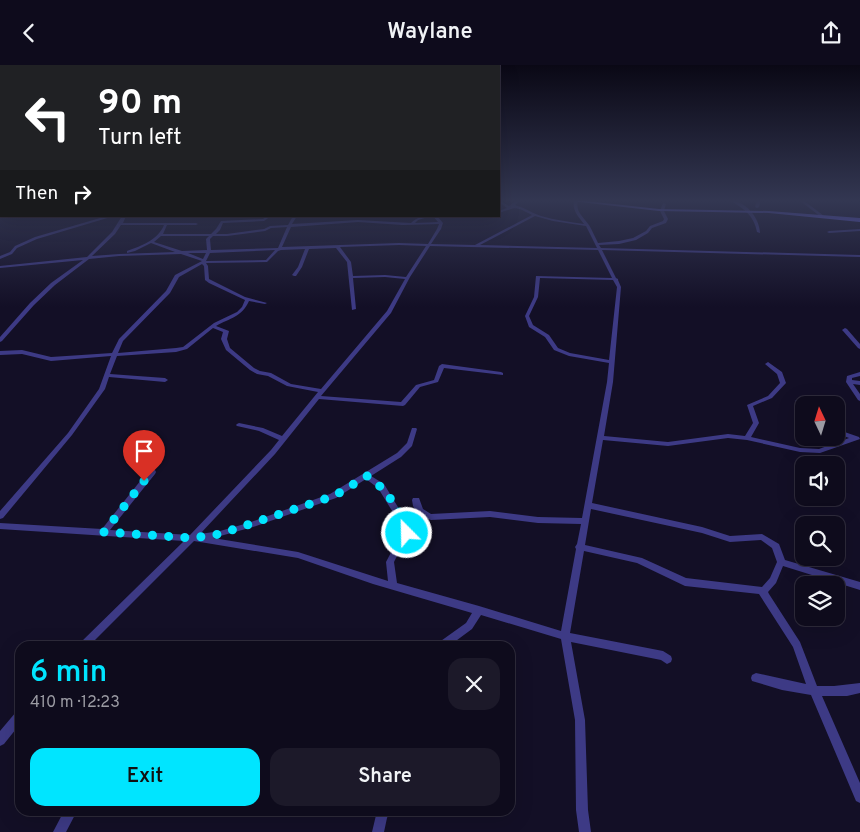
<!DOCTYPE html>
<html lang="en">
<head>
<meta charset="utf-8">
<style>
  :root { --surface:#0e0b1c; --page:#1c1929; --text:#f1f3f6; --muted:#9b9ba3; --line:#2e2b3b; --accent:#00e5ff }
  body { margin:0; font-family:Overpass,sans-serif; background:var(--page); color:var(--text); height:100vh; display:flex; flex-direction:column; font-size:19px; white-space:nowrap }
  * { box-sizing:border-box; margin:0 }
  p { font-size:16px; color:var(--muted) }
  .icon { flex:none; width:28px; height:28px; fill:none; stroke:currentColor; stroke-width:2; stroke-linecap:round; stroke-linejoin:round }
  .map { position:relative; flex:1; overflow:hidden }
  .side { position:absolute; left:15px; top:576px; width:500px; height:175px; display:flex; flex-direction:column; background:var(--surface); border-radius:15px; box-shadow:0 5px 20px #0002,0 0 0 1px var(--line) }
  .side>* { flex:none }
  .hud { position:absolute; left:0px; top:0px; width:500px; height:152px; box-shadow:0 5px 20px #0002,0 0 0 1px var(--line); background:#202124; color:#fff; overflow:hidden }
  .needle { width:32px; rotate:356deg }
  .fabs { position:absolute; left:795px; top:331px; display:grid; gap:10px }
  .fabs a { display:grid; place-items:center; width:50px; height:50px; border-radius:10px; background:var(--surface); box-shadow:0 5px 20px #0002,0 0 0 1px var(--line); font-size:25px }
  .pin { position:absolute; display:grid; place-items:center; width:42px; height:42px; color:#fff; margin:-51px -21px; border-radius:50% 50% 50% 0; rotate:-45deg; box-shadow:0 0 5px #0007 }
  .pin .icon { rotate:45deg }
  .me { position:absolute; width:55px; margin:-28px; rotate:337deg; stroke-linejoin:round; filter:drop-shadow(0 0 4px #0008) }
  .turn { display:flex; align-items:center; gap:18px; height:105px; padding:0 15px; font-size:22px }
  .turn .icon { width:65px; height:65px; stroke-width:2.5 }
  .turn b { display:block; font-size:35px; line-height:42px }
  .then { display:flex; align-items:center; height:48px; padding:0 15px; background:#0003; gap:10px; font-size:19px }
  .round { display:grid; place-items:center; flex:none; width:52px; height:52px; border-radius:15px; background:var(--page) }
  .head { display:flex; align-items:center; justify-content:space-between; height:85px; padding:0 15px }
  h1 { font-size:30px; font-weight:600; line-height:38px; color:var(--accent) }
  .action { display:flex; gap:10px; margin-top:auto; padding:10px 15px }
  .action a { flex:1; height:58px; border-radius:15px; background:var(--accent); color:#111; font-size:20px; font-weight:600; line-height:58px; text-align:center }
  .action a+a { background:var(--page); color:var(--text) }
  header { display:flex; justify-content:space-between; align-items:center; height:65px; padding:0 15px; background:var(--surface); font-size:22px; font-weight:600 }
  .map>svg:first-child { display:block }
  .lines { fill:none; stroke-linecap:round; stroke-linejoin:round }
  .street { fill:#3d3a85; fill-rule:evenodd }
  .secondary { fill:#6f6bff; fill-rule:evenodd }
  .route { stroke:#00e5ff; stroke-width:9; stroke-dasharray:0 16.2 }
</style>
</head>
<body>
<header><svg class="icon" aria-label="back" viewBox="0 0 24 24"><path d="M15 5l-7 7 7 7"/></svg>Waylane<svg class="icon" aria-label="share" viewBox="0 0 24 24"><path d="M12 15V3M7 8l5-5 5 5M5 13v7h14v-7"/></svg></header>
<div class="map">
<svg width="860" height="767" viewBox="0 0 860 767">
  <rect width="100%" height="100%" fill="#130f26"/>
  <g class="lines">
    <path class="street" d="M499 135 509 141 517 135H521L515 140C525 143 532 148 541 151 555 155 570 157 584 159 578 151 572 146 574 135H578C575 147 583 151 589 160 592 165 595 172 598 178L619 176 633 173 646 166 650 161 663 156 664 154 660 146 663 138 666 139 664 146 668 154 666 158 652 163 648 168 636 175 619 179 599 180 601 183 860 190V192L602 185 616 213 618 214V215L621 222 613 317 604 371 668 377 728 369 745 371 753 358 747 340 768 331 780 318 777 309 765 299 768 297 782 307 786 318 772 333 753 341 759 358 751 372 800 383 819 384 849 373 836 368V364L859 372 860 374 820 388 800 387 747 375 728 373 668 381 603 375 592 438 702 462 730 471 762 469 779 479 785 495 860 517V525L783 501 776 518 768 527 769 529 800 577 817 621H834L860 618V628L847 631H822L860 718V738L856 736 811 630 782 625 752 616 751 613 752 610 756 608 806 619 793 582 759 529 685 521 637 498 584 486 570 568 663 586 671 591 672 594 671 597 667 599 661 595 571 577 585 655 588 745 591 767H579L576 745 575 655 561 574 481 550 472 564 449 581H436L438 578 466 558 472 548 373 519 298 493 194 476 89 581H78L80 578 184 476 0 464V458L102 464 149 405H155L156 407 155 409 110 465 190 470 271 385 279 375 259 366 237 361 236 360 237 359 239 358 263 363 282 371 318 327 287 321 268 311 257 309 250 305 226 285 221 274 223 267 213 263 187 284 176 287 117 291 110 309 165 313 168 315 165 317 109 312 105 324 72 370 3 453 0 454V446L68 368 99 324 111 291 51 296 22 289 0 290V286L22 285 51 292 112 288 119 274 166 226 175 210 202 196 181 189 119 191 89 194 55 220 34 240 2 276 0 277V272L30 238 51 218 83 195 0 203V201L87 192 112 167 122 151H126L123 158H196L198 159 196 160H167L163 169H211L216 164 221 156 263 154 267 151H271L264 156 223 158 220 165 216 169H227L264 164 270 161 288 160 293 151H297L292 159 358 155 411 158C417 152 423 151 431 151L418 155 415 158 438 157 433 151H437L443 158 441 164 431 179 475 180 532 150C514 141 517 142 499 148V146L507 143 499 137ZM535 151 553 156 586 161 597 183 480 180ZM358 157 403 160 439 159 437 164 428 179 399 178 282 182 291 162ZM121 160H164C158 175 141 181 127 186V188L135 186 151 178 175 187 119 189 92 191 115 169ZM287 162 278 183 211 185 210 174 213 171H227L265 166 271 163ZM161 171H209L206 174 207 185 182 186 154 177ZM399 180 426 181 406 212 385 210 353 211 351 197 340 182ZM430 181 598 185 612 213 536 211 534 232 525 251 529 262 545 272 554 285 569 291 609 298 607 317 582 453 538 452 490 446 431 449 423 444 419 433H413L412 435 413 441 417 448 422 452 431 455 490 452 538 458 581 459 577 479 575 482 576 484 561 566 479 541 397 518 394 497 404 477 411 468 410 462 384 419 371 411 401 392 412 381 417 364 416 363H412L407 378 397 388 330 429 248 458 220 466 200 469 275 389 319 334 403 341 405 340 420 322 438 317 444 303 503 310V308L501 307 442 299 439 301 434 315 416 320 401 337 321 331 391 248 410 212ZM336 183 347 197 352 245 356 244 353 213 385 212 405 214 387 246 321 324 291 319 271 308 260 306 254 303 230 283 227 274 229 266 216 261C230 253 242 252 249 236L265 239 267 238 245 232 209 214 208 201 206 198 267 197 278 186 281 185 305 184 298 202 292 210 294 211H296L302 202 309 184ZM275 185 266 195 206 196 210 188ZM188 188H206L203 194ZM202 199 204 201 205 215 209 218 245 235 242 242 237 247 214 258 183 282 176 283 118 288 123 276 170 228 179 212ZM540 213 613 215 617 222 609 295 570 288 558 283 549 270 533 260 529 251 538 232ZM366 414 378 423 402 462 403 467 397 476 386 497 388 516 298 487 213 473 253 462 336 433ZM591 444 702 468 730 477 761 475 772 483 777 497 770 513 762 522 686 513 642 493 585 480Z
      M729 135C745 135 760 153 760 168L757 167C754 150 743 143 729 135Z
      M757 135H761L759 142 757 143 755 142Z
      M799 135H803L824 151 821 152Z
      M0 136H1V139H0Z
      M107 151H114L37 174 17 183 12 189 0 194V191L10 187 15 181 35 172Z
      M860 164V166L829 168 827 167 829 166Z
      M845 263 847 264 860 279V284L858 283 843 266 842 265Z
      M860 307V311L852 313V315L860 316V320L853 319 860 329V336L858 335 846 317 847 311Z
      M798 334 800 335 804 340V348L802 347 795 336Z
      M20 646V659L4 679 0 681V666L16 647Z
      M64 746H77L66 767H53Z
      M377 746H390L387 753 384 767H372Z"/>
    <path class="secondary" d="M562 135H577L659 144 769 146 860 153V157L769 148 659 146Z"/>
  </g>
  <linearGradient id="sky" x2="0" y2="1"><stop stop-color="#0a0815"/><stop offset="0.56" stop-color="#333752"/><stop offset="1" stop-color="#333752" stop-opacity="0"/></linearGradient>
  <rect width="860" height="242" fill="url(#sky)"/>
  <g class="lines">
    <path class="route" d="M144 416 104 467 192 473 220 469 334 431 367 411C383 420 405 450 407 468"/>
  </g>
</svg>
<div class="fabs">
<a><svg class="needle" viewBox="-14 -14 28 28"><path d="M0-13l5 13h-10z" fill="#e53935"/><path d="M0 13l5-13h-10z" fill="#9b9ba3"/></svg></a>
<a><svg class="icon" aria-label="sound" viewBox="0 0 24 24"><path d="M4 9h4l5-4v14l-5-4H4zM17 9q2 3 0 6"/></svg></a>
<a><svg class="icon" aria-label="search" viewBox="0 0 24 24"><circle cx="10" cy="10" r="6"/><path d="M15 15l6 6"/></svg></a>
<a><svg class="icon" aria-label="layers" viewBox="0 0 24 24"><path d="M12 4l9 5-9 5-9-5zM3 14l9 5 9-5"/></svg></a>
</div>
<div class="pin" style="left:144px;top:416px;background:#d93025"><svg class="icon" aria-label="arrive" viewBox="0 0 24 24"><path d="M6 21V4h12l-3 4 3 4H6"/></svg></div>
<svg class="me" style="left:407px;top:468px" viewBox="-20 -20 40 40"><circle r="17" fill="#00e5ff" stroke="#fff" stroke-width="3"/><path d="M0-11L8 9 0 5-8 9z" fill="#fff"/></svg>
<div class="hud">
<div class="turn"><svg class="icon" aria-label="left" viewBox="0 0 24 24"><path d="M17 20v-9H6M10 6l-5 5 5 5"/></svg><div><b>90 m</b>Turn left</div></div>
<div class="then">Then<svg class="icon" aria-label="right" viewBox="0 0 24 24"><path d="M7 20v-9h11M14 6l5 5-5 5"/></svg></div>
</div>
<section class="side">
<div class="head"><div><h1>6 min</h1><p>410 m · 12:23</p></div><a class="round"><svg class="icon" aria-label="close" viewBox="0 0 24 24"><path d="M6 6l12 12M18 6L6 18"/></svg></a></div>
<div class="action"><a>Exit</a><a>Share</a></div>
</section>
</div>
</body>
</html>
